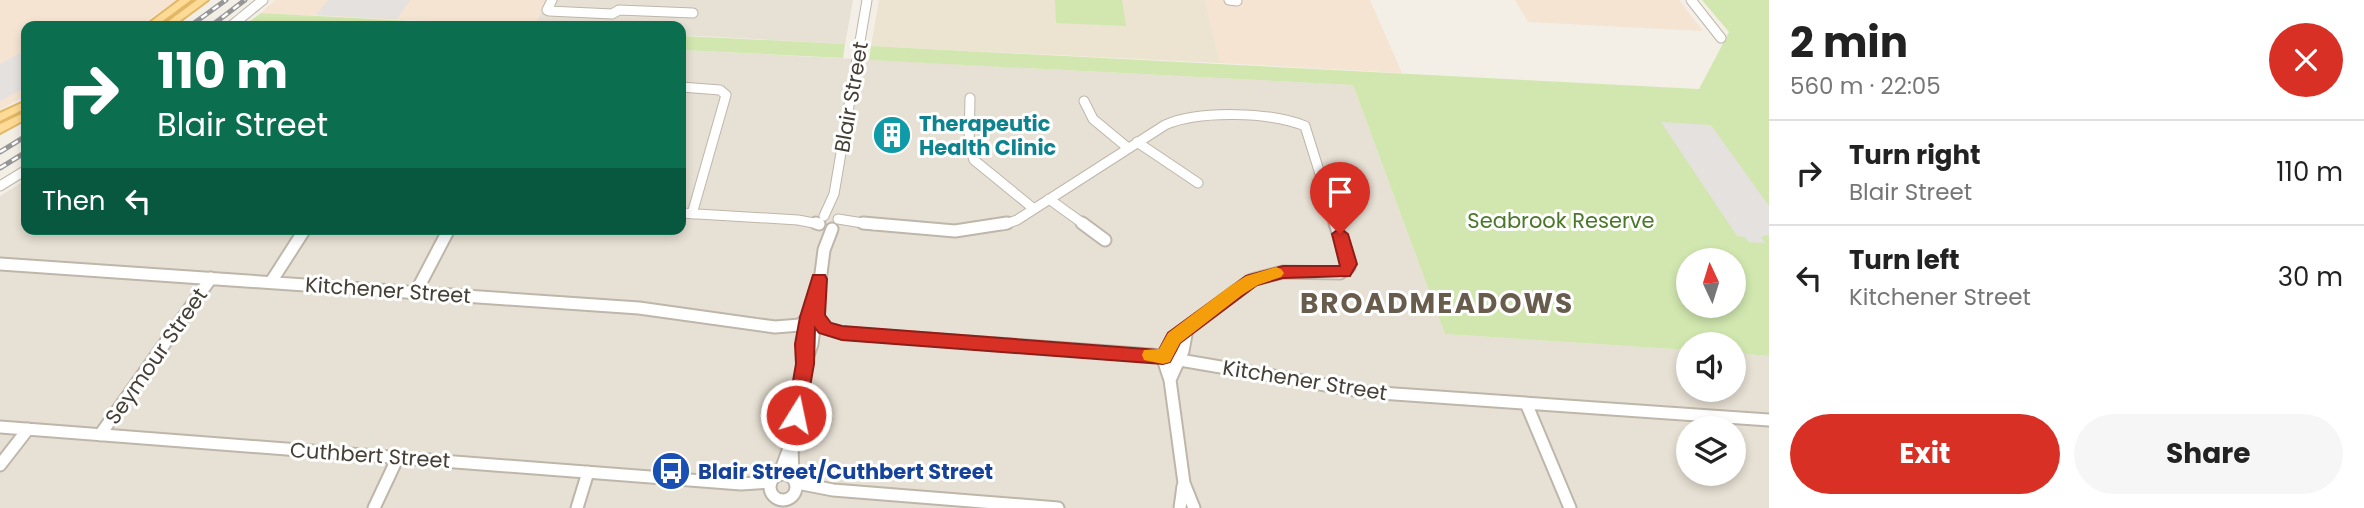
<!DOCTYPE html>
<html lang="en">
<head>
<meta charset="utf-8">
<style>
  :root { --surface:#fff; --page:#f6f6f6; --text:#222; --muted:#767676; --line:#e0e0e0; --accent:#d93025 }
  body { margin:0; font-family:Poppins,sans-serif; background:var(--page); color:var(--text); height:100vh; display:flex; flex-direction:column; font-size:26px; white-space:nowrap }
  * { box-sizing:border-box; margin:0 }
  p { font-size:23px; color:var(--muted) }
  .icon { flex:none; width:38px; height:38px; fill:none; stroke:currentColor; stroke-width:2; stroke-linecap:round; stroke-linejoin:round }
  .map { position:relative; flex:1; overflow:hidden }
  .panel { display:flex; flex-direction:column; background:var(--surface); width:595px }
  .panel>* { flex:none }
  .hud { position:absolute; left:21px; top:21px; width:665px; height:214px; border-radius:14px; box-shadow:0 4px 10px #0003; background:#0b6e4f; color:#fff; overflow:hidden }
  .needle { width:46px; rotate:356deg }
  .buttons { position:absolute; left:1676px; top:248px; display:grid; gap:14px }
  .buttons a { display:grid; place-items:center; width:70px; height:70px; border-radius:50%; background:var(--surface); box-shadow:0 4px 10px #0003; font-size:35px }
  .pin { position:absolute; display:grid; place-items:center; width:60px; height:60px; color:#fff; margin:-72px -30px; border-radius:50% 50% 50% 0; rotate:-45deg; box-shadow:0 0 7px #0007 }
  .pin .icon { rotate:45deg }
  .me { position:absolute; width:77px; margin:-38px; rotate:10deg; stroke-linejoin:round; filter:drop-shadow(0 0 5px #0008) }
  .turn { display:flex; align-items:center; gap:24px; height:147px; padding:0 21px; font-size:32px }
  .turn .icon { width:91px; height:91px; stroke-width:2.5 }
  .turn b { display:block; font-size:49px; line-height:60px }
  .then { display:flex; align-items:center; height:66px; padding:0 21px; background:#0003; gap:14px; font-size:26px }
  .round { display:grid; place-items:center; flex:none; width:74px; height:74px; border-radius:37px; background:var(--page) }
  .overview { display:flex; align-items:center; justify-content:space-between; height:119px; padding:0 21px }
  h1 { font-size:42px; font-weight:700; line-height:52px }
  .primary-button { display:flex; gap:14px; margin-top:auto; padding:14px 21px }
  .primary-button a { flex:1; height:80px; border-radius:42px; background:var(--accent); color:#fff; font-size:28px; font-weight:700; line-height:80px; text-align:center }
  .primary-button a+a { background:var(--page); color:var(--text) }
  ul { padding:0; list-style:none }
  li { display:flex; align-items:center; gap:21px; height:105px; padding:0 21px; border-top:2px solid var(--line) }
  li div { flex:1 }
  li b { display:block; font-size:26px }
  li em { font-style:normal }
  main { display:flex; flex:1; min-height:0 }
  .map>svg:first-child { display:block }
  .residential { fill:#e7e0d4; fill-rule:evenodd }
  .commercial { fill:#f5e4d2 }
  .education { fill:#ece3d0 }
  .green { fill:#d1e7af; fill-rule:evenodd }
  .parking { fill:#e4e1de }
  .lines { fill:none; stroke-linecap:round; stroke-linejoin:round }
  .minor-far1-casing { stroke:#beb6a9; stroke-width:11 }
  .minor-casing { stroke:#beb6a9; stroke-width:15 }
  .major-casing { stroke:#e2b765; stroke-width:4 }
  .minor-far1 { stroke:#fff; stroke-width:9 }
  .minor { stroke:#fff; stroke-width:11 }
  .major { fill:#fdda95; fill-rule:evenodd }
  .rail-casing { stroke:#969696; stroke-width:5 }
  .rail { stroke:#fff; stroke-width:2.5; stroke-dasharray:7; stroke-linecap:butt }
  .route { fill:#d93025; stroke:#8d1f18; stroke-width:2 }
  .slow { fill:#f59e0b }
  .labels { text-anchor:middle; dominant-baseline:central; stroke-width:6; stroke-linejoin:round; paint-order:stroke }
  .street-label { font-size:21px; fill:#463f36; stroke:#fff }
  .culture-label { font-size:21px; font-weight:bold; fill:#0d838f; stroke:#fff; text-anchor:start }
  .park-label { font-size:21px; fill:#4b7729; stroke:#fff }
  .transit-label { font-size:21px; font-weight:bold; fill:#164399; stroke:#fff; text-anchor:start }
  .district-label { font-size:28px; font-weight:bold; letter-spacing:2px; fill:#685c4d; stroke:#fff }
</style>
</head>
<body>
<main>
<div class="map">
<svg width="1769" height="508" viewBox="0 0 1769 508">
  <rect width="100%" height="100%" fill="#f3efe6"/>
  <path class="residential" d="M548 0H853L845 44 681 35V26H534Z
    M681 50 1353 85 1445 334 1689 350V390H1734V353L1769 356V508H0V196L26 180V229H681ZM1689 429H1734V474H1689Z"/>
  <path class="commercial" d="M0 0H177L139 26H26V95L0 110Z
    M275 0H548L534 26 261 13Z
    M1205 0H1370L1402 73 1220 63Z
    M1515 0H1679L1703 31 1528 22Z"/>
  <path class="education" d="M879 0H1205L1220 63 871 46Z"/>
  <path class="green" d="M1055 0H1122L1126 26 1056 23Z
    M1702 0H1769V356L1734 353V345H1689V350L1445 334 1353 85 869 60 871 46 1699 89 1729 32ZM1689 261H1734V306H1689Z
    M261 13 504 26H244Z
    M681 35 685 36 845 44 843 58 681 50Z"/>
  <path class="parking" d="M328 0H410L397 19 316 15Z
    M26 50V87L0 101V64Z
    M1661 122 1711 125 1769 206V235L1761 237 1765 243 1748 242 1745 237 1737 236Z"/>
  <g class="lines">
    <g class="minor-far1-casing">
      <path id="minor-far1" d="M552 0 547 10 549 11 612 14 619 10 693 13
        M1229 0 1237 1
        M1691 0 1721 38
        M231 26 263 0
        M681 87 720 90 726 95 692 214
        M970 98 969 145 974 160 1034 209
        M1084 101 1093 119 1128 148
        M1137 142 1198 183
        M0 186 26 170
        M1049 199 1085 225
        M681 213 798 220 819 224
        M824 216 834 194 867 0
        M838 219 875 225
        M1003 225 1017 220 1165 125C1199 110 1271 112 1305 126L1336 225"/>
    </g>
    <g class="minor-casing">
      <path id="minor" d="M816 223 819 224
        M863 223 955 231 1007 223
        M1082 223 1105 240
        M0 264 639 308 775 327 800 325 808 317
        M271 282 305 229
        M416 292 449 229
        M816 317 825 328 842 333 1151 355 1366 392 1769 420
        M804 358 809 315
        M1170 380 1183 351 1187 329
        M1526 403 1570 508
        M0 427 741 484 770 482
        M100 435 211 278
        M792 446 793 478
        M0 465 28 429
        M770 487a13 13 0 1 1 26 0a13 13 0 1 1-26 0Z
        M779 475 792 440 805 364 812 344 824 250 832 229
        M797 483 833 490 1058 508
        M374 508 398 457
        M577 508 588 472
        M1180 508 1183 486
        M1194 508 1184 483 1170 380 1164 362 1169 346 1179 334 1252 280 1283 272 1340 273 1349 267 1335 223"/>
    </g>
    <g class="major-casing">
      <path id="major" d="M180 0H191L156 26H145Z
        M197 0H208L173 26H162Z
        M26 101V108L0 121V113Z
        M26 112V119L0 133V124Z"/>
    </g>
    <use href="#minor-far1" class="minor-far1"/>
    <use href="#minor" class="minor"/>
    <use href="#major" class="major"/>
    <g class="rail-casing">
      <path id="rail" d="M190 26 226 0
        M211 26 245 0
        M0 152 26 136
        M0 168 26 152"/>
    </g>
    <use href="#rail" class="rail"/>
  </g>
  <path class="route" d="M1340 228 1348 234 1357 264 1350 276 1283 278 1257 285 1180 343 1170 362 1163 364 842 340 819 333 815 328 814 364 805 415 803 420 796 423 790 420 787 415 796 364 795 344 800 317 813 275H825L827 279 825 315 831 323 842 326 1159 350 1168 333 1246 276 1283 266H1340L1332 234Z"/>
  <path class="slow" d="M1276 267 1281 269 1284 273 1281 277 1258 285 1242 295 1180 343 1170 362 1163 364 1144 360 1142 355 1144 350 1159 349 1168 333 1230 286 1246 276Z"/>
  <defs>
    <g id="building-disc" transform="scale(2.0125)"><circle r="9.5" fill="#0f9aa8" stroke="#fff"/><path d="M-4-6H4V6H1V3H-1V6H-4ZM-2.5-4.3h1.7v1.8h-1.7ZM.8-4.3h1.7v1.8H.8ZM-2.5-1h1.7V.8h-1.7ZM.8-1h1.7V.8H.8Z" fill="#fff"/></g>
    <g id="bus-disc" transform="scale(2.0125)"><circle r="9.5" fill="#1a4fb4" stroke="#fff"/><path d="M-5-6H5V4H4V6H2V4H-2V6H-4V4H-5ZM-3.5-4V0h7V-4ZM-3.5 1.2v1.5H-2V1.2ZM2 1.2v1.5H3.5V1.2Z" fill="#fff"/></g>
  </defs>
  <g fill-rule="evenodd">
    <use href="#building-disc" x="892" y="135"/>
    <use href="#bus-disc" x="671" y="471"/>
  </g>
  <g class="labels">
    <g class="street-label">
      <text transform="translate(851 97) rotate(-80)">Blair Street</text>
      <text transform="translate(388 290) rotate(4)">Kitchener Street</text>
      <text transform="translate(156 356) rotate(-55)">Seymour Street</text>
      <text transform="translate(1305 380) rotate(9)">Kitchener Street</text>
      <text transform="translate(370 455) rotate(4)">Cuthbert Street</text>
    </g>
    <g class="culture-label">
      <text x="919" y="123">Therapeutic<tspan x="919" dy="24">Health Clinic</tspan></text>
    </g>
    <g class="park-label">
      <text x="1561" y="220">Seabrook Reserve</text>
    </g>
    <g class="transit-label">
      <text x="698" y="471">Blair Street/Cuthbert Street</text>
    </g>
    <g class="district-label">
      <text x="1437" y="303">BROADMEADOWS</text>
    </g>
  </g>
</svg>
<div class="buttons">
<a><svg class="needle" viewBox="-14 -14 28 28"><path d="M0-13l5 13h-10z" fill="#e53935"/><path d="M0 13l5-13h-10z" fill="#767676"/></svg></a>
<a><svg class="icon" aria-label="sound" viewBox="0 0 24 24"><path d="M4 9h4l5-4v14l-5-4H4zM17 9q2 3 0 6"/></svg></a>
<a><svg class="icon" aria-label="layers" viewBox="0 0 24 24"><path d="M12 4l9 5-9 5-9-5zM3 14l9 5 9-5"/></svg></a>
</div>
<div class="pin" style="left:1340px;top:234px;background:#d93025"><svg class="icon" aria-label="arrive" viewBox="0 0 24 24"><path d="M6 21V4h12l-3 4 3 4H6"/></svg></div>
<svg class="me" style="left:796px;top:415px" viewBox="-20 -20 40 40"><circle r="17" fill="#d93025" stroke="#fff" stroke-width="3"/><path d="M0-11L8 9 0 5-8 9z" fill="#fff"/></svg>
<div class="hud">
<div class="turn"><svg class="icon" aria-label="right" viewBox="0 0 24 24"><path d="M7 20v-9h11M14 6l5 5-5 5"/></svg><div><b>110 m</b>Blair Street</div></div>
<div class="then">Then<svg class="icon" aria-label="left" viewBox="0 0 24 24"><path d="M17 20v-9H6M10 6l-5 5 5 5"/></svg></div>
</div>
</div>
<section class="panel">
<div class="overview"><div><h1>2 min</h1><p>560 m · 22:05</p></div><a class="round" style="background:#d93025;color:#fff"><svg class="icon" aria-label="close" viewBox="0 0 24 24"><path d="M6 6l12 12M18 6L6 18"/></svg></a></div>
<ul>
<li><svg class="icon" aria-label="right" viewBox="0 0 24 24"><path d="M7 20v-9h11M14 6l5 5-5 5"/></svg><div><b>Turn right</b><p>Blair Street</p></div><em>110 m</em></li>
<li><svg class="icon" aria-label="left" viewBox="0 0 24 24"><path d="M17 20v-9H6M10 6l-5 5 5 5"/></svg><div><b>Turn left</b><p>Kitchener Street</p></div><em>30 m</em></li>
</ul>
<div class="primary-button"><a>Exit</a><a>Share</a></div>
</section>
</main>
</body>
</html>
